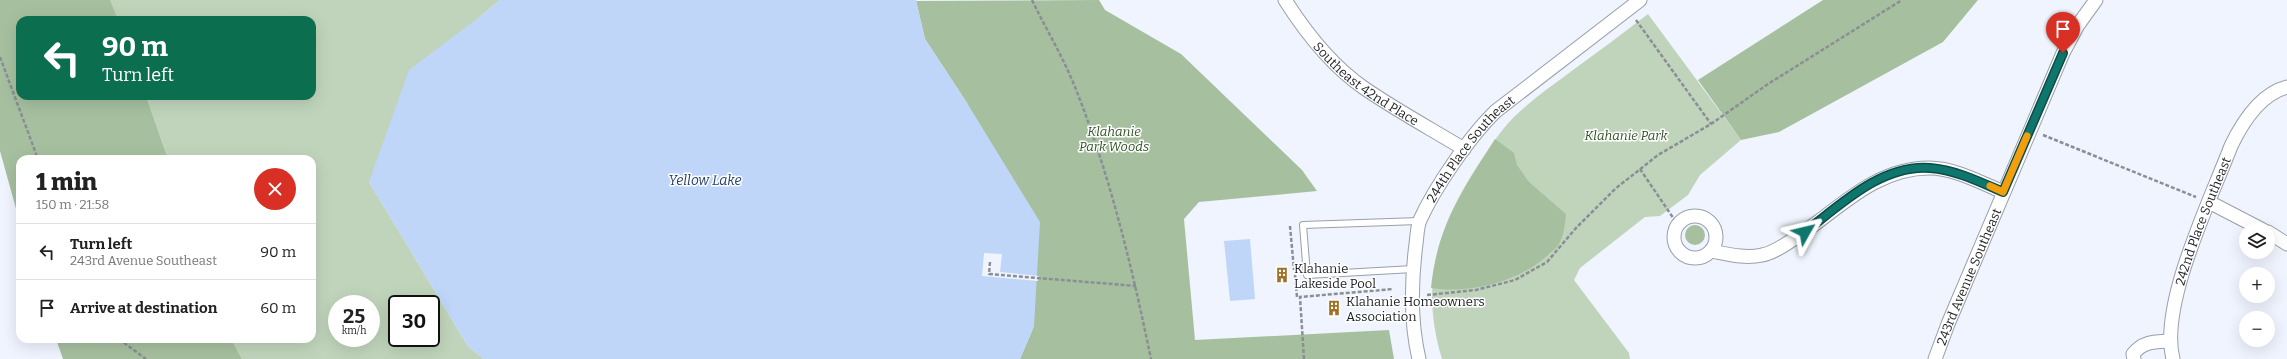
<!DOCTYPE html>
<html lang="en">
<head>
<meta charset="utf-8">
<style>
  :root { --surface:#fff; --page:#f6f6f6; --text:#222; --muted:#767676; --line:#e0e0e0 }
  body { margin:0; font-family:Bitter,serif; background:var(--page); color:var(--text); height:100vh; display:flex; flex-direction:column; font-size:15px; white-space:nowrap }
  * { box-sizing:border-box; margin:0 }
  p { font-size:13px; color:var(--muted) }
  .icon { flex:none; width:22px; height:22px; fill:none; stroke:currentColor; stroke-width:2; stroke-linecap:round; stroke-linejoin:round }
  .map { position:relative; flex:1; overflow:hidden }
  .panel { position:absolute; left:16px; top:155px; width:300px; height:188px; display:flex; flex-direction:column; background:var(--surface); border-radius:12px; box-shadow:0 4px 16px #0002 }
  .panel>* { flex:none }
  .hud { position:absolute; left:16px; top:16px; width:300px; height:84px; border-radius:12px; box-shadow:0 4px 16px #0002; background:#0b6e4f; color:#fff; overflow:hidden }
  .tools { position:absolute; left:2239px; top:223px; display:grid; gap:8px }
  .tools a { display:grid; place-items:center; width:36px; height:36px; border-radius:50%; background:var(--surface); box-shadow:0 4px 16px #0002; font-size:20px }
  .speed { position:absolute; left:328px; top:295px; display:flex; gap:8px; font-size:20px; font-weight:700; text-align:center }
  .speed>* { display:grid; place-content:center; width:52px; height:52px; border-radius:50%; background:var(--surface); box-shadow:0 4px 16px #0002; line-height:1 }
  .speed small { font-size:10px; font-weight:400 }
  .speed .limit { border:2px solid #111; border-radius:6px; background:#fff; color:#111 }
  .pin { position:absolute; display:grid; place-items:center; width:34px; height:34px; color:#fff; margin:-41px -17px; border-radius:50% 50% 50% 0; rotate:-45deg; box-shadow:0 0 4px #0007 }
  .pin .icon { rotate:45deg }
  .me { position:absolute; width:44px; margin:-22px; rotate:53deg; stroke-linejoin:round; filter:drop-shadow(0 0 3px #0008) }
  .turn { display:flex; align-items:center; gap:14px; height:84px; padding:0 20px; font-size:18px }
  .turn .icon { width:52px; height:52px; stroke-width:2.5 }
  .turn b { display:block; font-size:28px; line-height:34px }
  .round { display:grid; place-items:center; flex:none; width:42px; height:42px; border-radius:21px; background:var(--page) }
  .headline { display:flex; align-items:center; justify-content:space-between; height:68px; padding:0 20px }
  h1 { font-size:24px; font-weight:800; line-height:30px }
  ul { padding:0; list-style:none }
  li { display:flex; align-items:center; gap:12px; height:56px; padding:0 20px; border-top:1px solid var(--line) }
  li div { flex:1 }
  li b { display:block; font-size:15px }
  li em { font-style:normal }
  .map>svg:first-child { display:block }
  .green { fill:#c0d4bb; fill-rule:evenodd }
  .forest { fill:#a6c09f }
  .water { fill:#bfd6f8 }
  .pier { fill:#eff4fe }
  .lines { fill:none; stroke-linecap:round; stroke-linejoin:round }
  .lane-casing { stroke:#9a9fa8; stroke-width:8 }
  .street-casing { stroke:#9a9fa8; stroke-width:15 }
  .path { stroke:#8a8e95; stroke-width:2.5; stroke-dasharray:4 2; stroke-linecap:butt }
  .lane { stroke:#fff; stroke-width:6 }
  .street { stroke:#fff; stroke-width:13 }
  .route-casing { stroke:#0a4d48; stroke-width:10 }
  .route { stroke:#0f766e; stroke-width:7 }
  .slow { stroke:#f59e0b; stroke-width:7 }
  .labels { text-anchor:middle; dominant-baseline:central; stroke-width:3; stroke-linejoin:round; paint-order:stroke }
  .street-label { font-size:13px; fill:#1e1f23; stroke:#fff }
  .park-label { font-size:13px; font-style:italic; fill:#2f5325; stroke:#fff }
  .poi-label { font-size:13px; fill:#1e1f23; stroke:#fff; text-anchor:start }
  .water-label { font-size:14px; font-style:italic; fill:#25426e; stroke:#fff }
</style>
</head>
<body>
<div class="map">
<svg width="2287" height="359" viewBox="0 0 2287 359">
  <rect width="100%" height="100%" fill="#eff4fe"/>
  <path class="green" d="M86 0H500L482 15 369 182 468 346 484 359H242L231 339H312V159H168L146 96H312V20H105ZM337 304H371V338H337ZM397 304H431V338H397Z
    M1648 14 1741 140 1700 175 1688 195 1660 216 1645 217 1580 268 1574 280 1629 353 1630 359H1442C1420 286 1436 230 1476 168 1488 150 1499 132 1514 117 1532 99 1553 85 1573 70 1598 52 1623 33 1648 14Z"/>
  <path class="forest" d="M0 0H110L118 20H20V96H146L168 159H20V223L0 151Z
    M1099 0 1105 10 1181 54 1302 170 1317 191 1199 202 1184 219 1195 340 1389 330 1394 359H1020L1034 326 967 103 925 39 916 1Z
    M1823 0H1978L1943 42 1779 132 1741 140 1698 80Z
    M1495 139 1514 153 1517 165 1529 182 1566 214C1565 224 1564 235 1559 244 1557 248 1552 251 1548 255 1519 282 1470 294 1431 288 1437 226 1463 190 1495 139Z
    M1685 235a10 10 0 1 1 20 0a10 10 0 1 1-20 0Z
    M56 339H231L242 359H63Z"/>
  <path class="water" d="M500 0H916L925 39 967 103 1040 222 1034 326 1020 359H484L468 346 369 182 409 70 482 15Z
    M1250 239 1255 299 1230 301 1224 241Z"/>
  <path class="pier" d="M984 253 1002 254 1000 272 1039 276 1038 281 982 276Z"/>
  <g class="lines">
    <g class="lane-casing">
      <path id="lane" d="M1413 269 1307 275 1303 225 1419 221"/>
    </g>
    <g class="street-casing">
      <g id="street">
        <path id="s1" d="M1285 0C1306 33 1332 66 1364 88 1396 110 1431 129 1464 149"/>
        <path d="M2209 202 2263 230"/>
        <circle cx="1695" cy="237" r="21"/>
        <path d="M2268 232 2287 244"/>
        <path d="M1711 251C1727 254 1745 259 1762 255 1774 253 1784 245 1794 239 1837 211 1874 168 1929 168 1954 168 1980 182 2003 192"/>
        <path id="s2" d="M1419 359C1410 321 1411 283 1416 244 1417 237 1417 227 1420 220 1435 187 1470 136 1496 111L1640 0"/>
        <path id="s3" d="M1935 359 1948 324 2063 53 2078 25 2096 0"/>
        <path d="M2134 359 2133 354C2143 341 2155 342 2170 341"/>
        <path id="s4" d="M2173 359C2159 305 2211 199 2231 146 2242 123 2260 94 2287 87"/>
      </g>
    </g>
    <path class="path" d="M1032 0C1046 29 1063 57 1075 87 1110 175 1132 267 1151 359
      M1636 20 1711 124
      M0 57 38 159
      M2043 135 2196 197
      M1640 169 1678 225
      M1290 226 1294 270
      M990 262 989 274 1136 286
      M1295 275 1297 297H1300
      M1427 295 1476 290 1515 280 1547 262 1576 228 1615 189 1658 155 1711 124 1768 84 1902 0
      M119 339 146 359
      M1304 359 1300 297 1393 289"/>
    <use href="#lane" class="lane"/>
    <use href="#street" class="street"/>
  </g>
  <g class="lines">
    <g class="route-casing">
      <path id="route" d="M1805 232C1840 205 1882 164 1930 168 1956 170 1980 182 2003 192L2063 53"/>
    </g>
    <use href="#route" class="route"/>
    <path class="slow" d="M1990 186 2003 192 2027 136"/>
  </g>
  <defs>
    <g id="building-bare" transform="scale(1.2)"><path d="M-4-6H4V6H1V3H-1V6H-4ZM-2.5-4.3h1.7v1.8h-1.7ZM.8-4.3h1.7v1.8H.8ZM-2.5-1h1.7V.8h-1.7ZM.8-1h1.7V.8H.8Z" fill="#a07124" stroke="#fff" stroke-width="2.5" paint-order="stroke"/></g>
  </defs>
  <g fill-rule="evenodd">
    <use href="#building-bare" x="1282" y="275"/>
    <use href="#building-bare" x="1334" y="308"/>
  </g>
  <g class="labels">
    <g class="street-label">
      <text stroke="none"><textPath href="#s1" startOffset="118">Southeast 42nd Place</textPath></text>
      <text stroke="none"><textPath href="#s2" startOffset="228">244th Place Southeast</textPath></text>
      <text stroke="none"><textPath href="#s4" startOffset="143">242nd Place Southeast</textPath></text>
      <text stroke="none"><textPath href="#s3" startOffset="89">243rd Avenue Southeast</textPath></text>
    </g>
    <g class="park-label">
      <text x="1114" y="131">Klahanie<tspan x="1114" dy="15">Park Woods</tspan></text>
      <text x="1626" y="135">Klahanie Park</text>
    </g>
    <g class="poi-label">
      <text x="1294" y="268">Klahanie<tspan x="1294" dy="15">Lakeside Pool</tspan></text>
      <text x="1346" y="301">Klahanie Homeowners<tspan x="1346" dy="15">Association</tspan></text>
    </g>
    <g class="water-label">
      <text x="705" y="180">Yellow Lake</text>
    </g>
  </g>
</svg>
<div class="tools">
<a><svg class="icon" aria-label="layers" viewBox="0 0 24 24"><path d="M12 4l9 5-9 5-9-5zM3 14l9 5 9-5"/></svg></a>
<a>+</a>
<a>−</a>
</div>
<div class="speed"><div>25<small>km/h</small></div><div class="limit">30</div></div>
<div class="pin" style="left:2063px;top:53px;background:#d93025"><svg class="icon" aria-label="arrive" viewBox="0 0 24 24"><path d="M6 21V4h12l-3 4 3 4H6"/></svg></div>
<svg class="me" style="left:1805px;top:232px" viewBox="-20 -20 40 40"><path d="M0-17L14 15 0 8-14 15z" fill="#0f766e" stroke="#fff" stroke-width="4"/></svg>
<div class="hud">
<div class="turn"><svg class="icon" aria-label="left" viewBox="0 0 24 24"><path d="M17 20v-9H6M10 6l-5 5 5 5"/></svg><div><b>90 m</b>Turn left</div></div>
</div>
<section class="panel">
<div class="headline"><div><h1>1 min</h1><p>150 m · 21:58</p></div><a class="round" style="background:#d93025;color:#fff"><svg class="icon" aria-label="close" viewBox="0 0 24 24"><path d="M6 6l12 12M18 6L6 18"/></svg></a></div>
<ul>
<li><svg class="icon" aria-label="left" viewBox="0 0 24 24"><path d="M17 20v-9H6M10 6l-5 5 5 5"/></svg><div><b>Turn left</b><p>243rd Avenue Southeast</p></div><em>90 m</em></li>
<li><svg class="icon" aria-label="arrive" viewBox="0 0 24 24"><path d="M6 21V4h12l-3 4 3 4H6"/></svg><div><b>Arrive at destination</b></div><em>60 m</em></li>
</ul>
</section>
</div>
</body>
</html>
